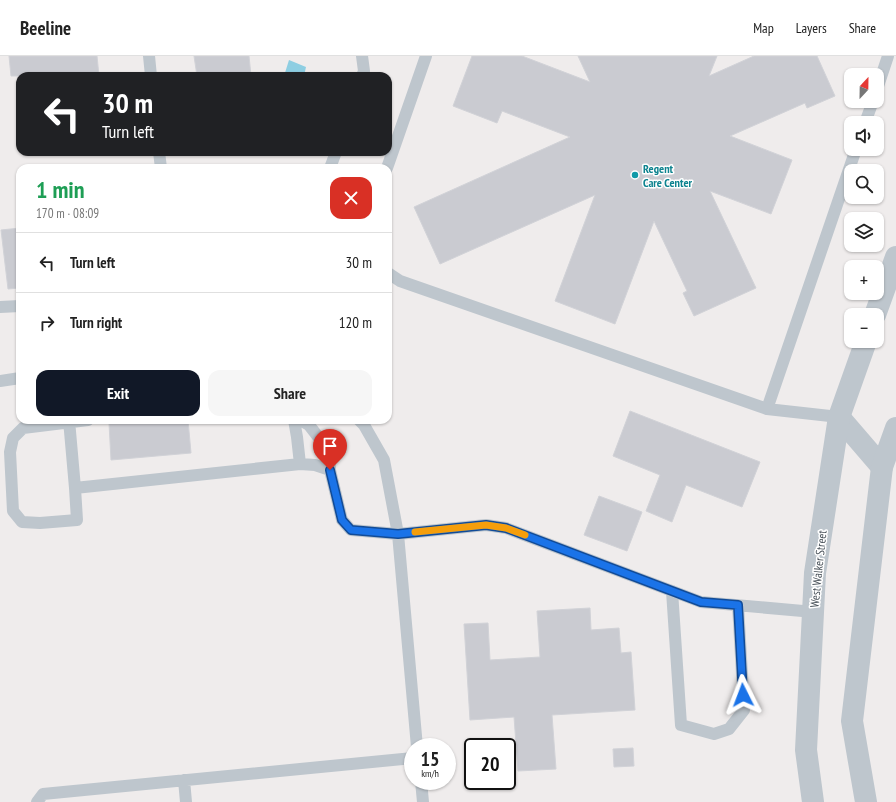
<!DOCTYPE html>
<html lang="en">
<head>
<meta charset="utf-8">
<style>
  :root { --surface:#fff; --page:#f6f6f6; --text:#222; --muted:#767676; --line:#e0e0e0; --accent:#111827 }
  body { margin:0; font-family:"PT Sans Narrow",sans-serif; background:var(--page); color:var(--text); height:100vh; display:flex; flex-direction:column; font-size:15px; white-space:nowrap }
  * { box-sizing:border-box; margin:0 }
  p { font-size:13px; color:var(--muted) }
  .icon { flex:none; width:22px; height:22px; fill:none; stroke:currentColor; stroke-width:2; stroke-linecap:round; stroke-linejoin:round }
  .map { position:relative; flex:1; overflow:hidden }
  .details { position:absolute; left:16px; top:108px; width:376px; height:260px; display:flex; flex-direction:column; background:var(--surface); border-radius:12px; box-shadow:0 1px 3px #0004 }
  .details>* { flex:none }
  .top-card { position:absolute; left:16px; top:16px; width:376px; height:84px; border-radius:12px; box-shadow:0 1px 3px #0004; background:#202124; color:#fff; overflow:hidden }
  .needle { width:26px; rotate:22deg }
  .buttons { position:absolute; left:844px; top:12px; display:grid; gap:8px }
  .buttons a { display:grid; place-items:center; width:40px; height:40px; border-radius:8px; background:var(--surface); box-shadow:0 1px 3px #0004; font-size:20px }
  .speed { position:absolute; left:404px; top:682px; display:flex; gap:8px; font-size:20px; font-weight:700; text-align:center }
  .speed>* { display:grid; place-content:center; width:52px; height:52px; border-radius:50%; background:var(--surface); box-shadow:0 1px 3px #0004; line-height:1 }
  .speed small { font-size:10px; font-weight:400 }
  .speed .limit { border:2px solid #111; border-radius:6px; background:#fff; color:#111 }
  .pin { position:absolute; display:grid; place-items:center; width:34px; height:34px; color:#fff; margin:-41px -17px; border-radius:50% 50% 50% 0; rotate:-45deg; box-shadow:0 0 4px #0007 }
  .pin .icon { rotate:45deg }
  .me { position:absolute; width:44px; margin:-22px; rotate:357deg; stroke-linejoin:round; filter:drop-shadow(0 0 3px #0008) }
  .turn { display:flex; align-items:center; gap:14px; height:84px; padding:0 20px; font-size:18px }
  .turn .icon { width:52px; height:52px; stroke-width:2.5 }
  .turn b { display:block; font-size:28px; line-height:34px }
  .round { display:grid; place-items:center; flex:none; width:42px; height:42px; border-radius:12px; background:var(--page) }
  .overview { display:flex; align-items:center; justify-content:space-between; height:68px; padding:0 20px }
  h1 { font-size:24px; font-weight:700; line-height:30px; color:#1e9e55 }
  .primary-button { display:flex; gap:8px; margin-top:auto; padding:8px 20px }
  .primary-button a { flex:1; height:46px; border-radius:12px; background:var(--accent); color:#fff; font-size:16px; font-weight:700; line-height:46px; text-align:center }
  .primary-button a+a { background:var(--page); color:var(--text) }
  ul { padding:0; list-style:none }
  li { display:flex; align-items:center; gap:12px; height:60px; padding:0 20px; border-top:1px solid var(--line) }
  li div { flex:1 }
  li b { display:block; font-size:15px }
  li em { font-style:normal }
  header { display:flex; align-items:center; gap:24px; box-sizing:border-box; height:56px; padding:0 20px; background:var(--surface); border-bottom:1px solid var(--line) }
  header strong { font-size:19px }
  nav { display:flex; gap:22px; margin-inline-start:auto; font-size:14px }
  .map>svg:first-child { display:block }
  .water { fill:#8ecee2 }
  .building { fill:#cacbd1; stroke:#d1d2d7 }
  .lines { fill:none; stroke-linecap:round; stroke-linejoin:round }
  .service { stroke:#bec6cd; stroke-width:12 }
  .minor { stroke:#bec6cd; stroke-width:22 }
  .tertiary { stroke:#bec6cd; stroke-width:22 }
  .route-casing { stroke:#114b97; stroke-width:10 }
  .route { stroke:#1a73e8; stroke-width:7 }
  .slow { stroke:#f59e0b; stroke-width:7 }
  .culture-dot { fill:#0f9aa8; stroke:#fff; stroke-width:1.5 }
  .labels { text-anchor:middle; dominant-baseline:central; stroke-width:3; stroke-linejoin:round; paint-order:stroke }
  .culture-label { font-size:12px; font-weight:bold; fill:#0d838f; stroke:#fff; text-anchor:start }
  .street-label { font-size:12px; fill:#464f57; stroke:#fff }
</style>
</head>
<body>
<header>
<strong>Beeline</strong>
<nav><a>Map</a><a>Layers</a><a>Share</a></nav>
</header>
<div class="map">
<svg width="896" height="746" viewBox="0 0 896 746">
  <rect width="100%" height="100%" fill="#efecec"/>
  <path class="water" d="M289 4 306 11 304 20H284Z"/>
  <path class="building" d="M9 0H97L99 20H11Z
    M194 0H249L251 20H197Z
    M472 0H522L590 26 578 0H717L709 20 754 0H817L835 40 807 52 805 47 730 80 792 104 771 158 710 135 756 232 694 260 683 237 687 235 654 165 615 268 555 245 595 139 440 208 414 151 570 81 502 55 497 67 453 50Z
    M20 172V232L8 233 1 174Z
    M630 355 760 406 742 451 686 429 672 466 646 455 660 419 613 400Z
    M135 364H188L191 397 111 404 109 367Z
    M599 440 642 456 627 495 584 479Z
    M590 552 591 574 619 572 621 597 631 596 635 654 552 659 556 713 518 715 514 661 470 664 464 568 488 567 490 604 540 601 537 555Z
    M633 692 634 710 614 711 613 693Z"/>
  <g class="lines">
    <path class="service" d="M149 0 151 20
      M362 20 364 15 362 0
      M877 33 888 0
      M865 67 873 45
      M159 96 161 112
      M330 112 336 96
      M387 112 426 0
      M388 217 400 225 767 353 839 361
      M0 251 20 250
      M0 325 20 322
      M767 353 856 93
      M69 364 75 432 300 408 315 409 330 414 342 464 351 474 398 478 486 469 506 472 701 546 814 556
      M294 364 297 381 300 408
      M300 364 309 369 329 395 330 414
      M359 364 364 369 384 404 398 478 417 691
      M75 432 77 464 40 467 22 466 13 455 10 396 13 382 23 372 88 364
      M672 535 681 669 714 678 729 673 744 654 738 549
      M184 724 186 746
      M421 725 423 746
      M37 746 43 738 413 702"/>
    <path class="minor" d="M839 361 882 411"/>
    <path class="tertiary" d="M875 259 896 201
      M813 746 806 694 815 517 839 361 866 285
      M866 746 852 665 882 411 896 372"/>
  </g>
  <g class="lines">
    <g class="route-casing">
      <path id="route" d="M330 414 342 464 351 474 398 478 486 469 506 472 701 546 738 549 743 639"/>
    </g>
    <use href="#route" class="route"/>
    <path class="slow" d="M415 476 486 469 506 472 525 479"/>
  </g>
  <circle class="culture-dot" cx="635" cy="119" r="4"/>
  <g class="labels">
    <g class="culture-label">
      <text x="643" y="112">Regent<tspan x="643" dy="14">Care Center</tspan></text>
    </g>
    <g class="street-label">
      <text transform="translate(818 513) rotate(-84)">West Walker Street</text>
    </g>
  </g>
</svg>
<div class="buttons">
<a><svg class="needle" viewBox="-14 -14 28 28"><path d="M0-13l5 13h-10z" fill="#e53935"/><path d="M0 13l5-13h-10z" fill="#767676"/></svg></a>
<a><svg class="icon" aria-label="sound" viewBox="0 0 24 24"><path d="M4 9h4l5-4v14l-5-4H4zM17 9q2 3 0 6"/></svg></a>
<a><svg class="icon" aria-label="search" viewBox="0 0 24 24"><circle cx="10" cy="10" r="6"/><path d="M15 15l6 6"/></svg></a>
<a><svg class="icon" aria-label="layers" viewBox="0 0 24 24"><path d="M12 4l9 5-9 5-9-5zM3 14l9 5 9-5"/></svg></a>
<a>+</a>
<a>−</a>
</div>
<div class="speed"><div>15<small>km/h</small></div><div class="limit">20</div></div>
<div class="pin" style="left:330px;top:414px;background:#d93025"><svg class="icon" aria-label="arrive" viewBox="0 0 24 24"><path d="M6 21V4h12l-3 4 3 4H6"/></svg></div>
<svg class="me" style="left:743px;top:639px" viewBox="-20 -20 40 40"><path d="M0-17L14 15 0 8-14 15z" fill="#1a73e8" stroke="#fff" stroke-width="4"/></svg>
<div class="top-card">
<div class="turn"><svg class="icon" aria-label="left" viewBox="0 0 24 24"><path d="M17 20v-9H6M10 6l-5 5 5 5"/></svg><div><b>30 m</b>Turn left</div></div>
</div>
<section class="details">
<div class="overview"><div><h1>1 min</h1><p>170 m · 08:09</p></div><a class="round" style="background:#d93025;color:#fff"><svg class="icon" aria-label="close" viewBox="0 0 24 24"><path d="M6 6l12 12M18 6L6 18"/></svg></a></div>
<ul>
<li><svg class="icon" aria-label="left" viewBox="0 0 24 24"><path d="M17 20v-9H6M10 6l-5 5 5 5"/></svg><div><b>Turn left</b></div><em>30 m</em></li>
<li><svg class="icon" aria-label="right" viewBox="0 0 24 24"><path d="M7 20v-9h11M14 6l5 5-5 5"/></svg><div><b>Turn right</b></div><em>120 m</em></li>
</ul>
<div class="primary-button"><a>Exit</a><a>Share</a></div>
</section>
</div>
</body>
</html>
